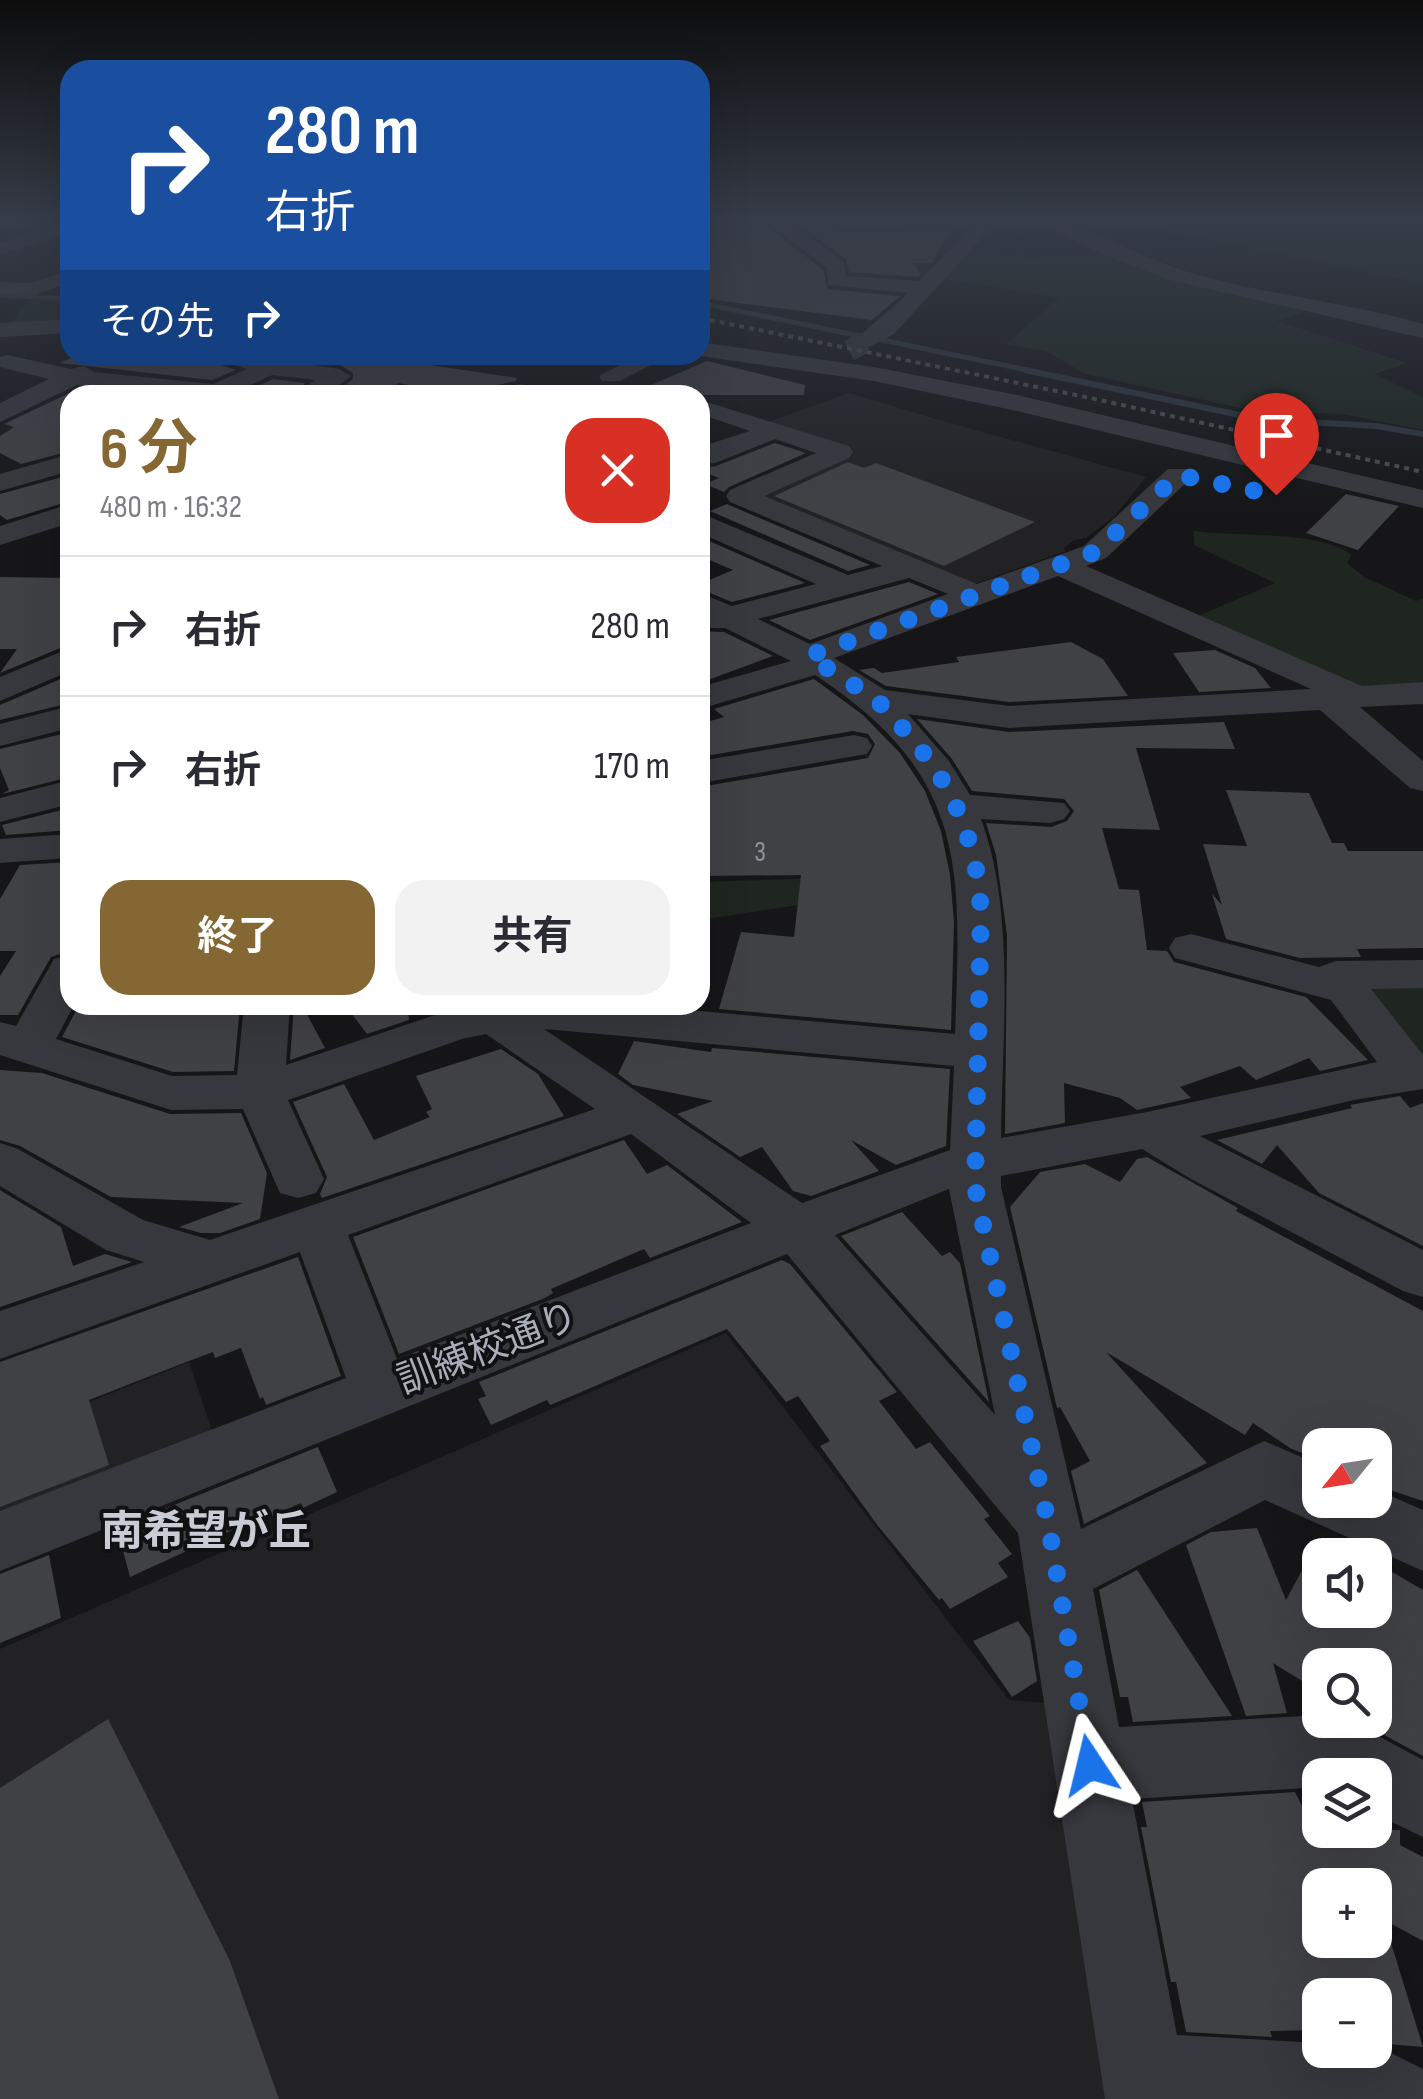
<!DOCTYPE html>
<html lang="ja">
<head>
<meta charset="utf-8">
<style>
  :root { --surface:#fff; --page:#f2f2f3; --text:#2b2b33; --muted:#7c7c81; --line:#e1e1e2; --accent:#856733 }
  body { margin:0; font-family:"Sofia Sans Condensed","Noto Sans JP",sans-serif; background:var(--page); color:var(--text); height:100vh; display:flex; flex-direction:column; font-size:38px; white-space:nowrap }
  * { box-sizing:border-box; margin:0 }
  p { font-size:32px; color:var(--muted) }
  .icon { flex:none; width:55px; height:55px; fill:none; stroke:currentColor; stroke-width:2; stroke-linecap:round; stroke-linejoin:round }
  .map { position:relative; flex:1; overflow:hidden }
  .drawer { position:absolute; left:60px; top:385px; width:650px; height:630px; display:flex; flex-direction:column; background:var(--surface); border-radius:30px; box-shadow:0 10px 40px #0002 }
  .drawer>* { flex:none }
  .top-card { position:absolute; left:60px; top:60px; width:650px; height:305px; border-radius:30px; box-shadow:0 10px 40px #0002; background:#1a4fa0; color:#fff; overflow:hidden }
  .needle { width:65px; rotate:240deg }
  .controls { position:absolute; left:1302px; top:1428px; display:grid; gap:20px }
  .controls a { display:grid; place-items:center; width:90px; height:90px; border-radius:20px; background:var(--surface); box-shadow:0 10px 40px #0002; font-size:50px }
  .pin { position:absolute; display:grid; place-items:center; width:85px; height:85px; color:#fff; margin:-102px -42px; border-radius:50% 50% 50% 0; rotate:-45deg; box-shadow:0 0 10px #0007 }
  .pin .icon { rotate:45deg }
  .me { position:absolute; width:110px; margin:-55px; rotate:350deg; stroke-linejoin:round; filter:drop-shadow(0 0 8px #0008) }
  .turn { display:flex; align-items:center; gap:35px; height:210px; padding:0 40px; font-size:45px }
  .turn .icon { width:130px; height:130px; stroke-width:2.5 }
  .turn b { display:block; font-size:70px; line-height:85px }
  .then { display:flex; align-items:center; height:95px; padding:0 40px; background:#0003; gap:20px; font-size:38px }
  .round { display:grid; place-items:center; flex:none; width:105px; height:105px; border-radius:30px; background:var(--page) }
  .head { display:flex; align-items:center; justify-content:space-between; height:170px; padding:0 40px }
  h1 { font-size:60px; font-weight:700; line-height:75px; color:var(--accent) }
  .action { display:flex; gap:20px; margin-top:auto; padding:20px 40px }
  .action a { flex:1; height:115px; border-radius:30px; background:var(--accent); color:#fff; font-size:40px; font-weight:700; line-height:115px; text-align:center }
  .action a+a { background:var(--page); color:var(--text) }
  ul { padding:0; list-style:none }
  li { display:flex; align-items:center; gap:30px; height:140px; padding:0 40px; border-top:2px solid var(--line) }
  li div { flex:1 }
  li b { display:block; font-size:38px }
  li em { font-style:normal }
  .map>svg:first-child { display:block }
  .built { fill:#222225 }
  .green { fill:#1e261f }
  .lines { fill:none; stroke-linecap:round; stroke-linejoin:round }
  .stream-far1 { stroke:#2c353c; stroke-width:5 }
  .stream { stroke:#2c353c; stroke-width:6 }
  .building { fill:#404145; fill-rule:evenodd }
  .minor-tunnel { stroke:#333438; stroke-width:21; stroke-dasharray:21 10; stroke-linecap:butt }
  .minor { fill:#37383d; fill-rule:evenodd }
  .rail { stroke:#4a4c52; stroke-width:4; stroke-dasharray:5 5; stroke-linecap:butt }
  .route { stroke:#1a73e8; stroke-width:18; stroke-dasharray:0 32.4 }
  .labels { text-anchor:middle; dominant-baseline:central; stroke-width:8; stroke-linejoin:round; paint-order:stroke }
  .number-label { font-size:28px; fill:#8e929b }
  .near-street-label { font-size:38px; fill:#a8adb8; stroke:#111113 }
  .near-neighbourhood-label { font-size:42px; font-weight:bold; fill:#c9ccd4; stroke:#111113 }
</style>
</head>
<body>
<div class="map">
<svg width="1423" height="2099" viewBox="0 0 1423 2099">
  <rect width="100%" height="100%" fill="#161618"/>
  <path class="built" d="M849 393 936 419 1146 477 1114 517 1086 538 1074 540 1064 548 1066 551 974 584 760 497 853 454 765 423Z
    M726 1333 1009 1700 1058 1704 1130 2099H0V1649Z
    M189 1362 214 1437 0 1520V1438Z"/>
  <path class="green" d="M1147 218H1423V283L1154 229 1166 225Z
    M965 253 1030 259 1100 256 1219 291 1306 311 1277 321 1407 363 1375 374 1423 397V430L1343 414 1254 411 1086 374 1048 352 1006 344 1059 298 942 278Z
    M27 300H70L66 319 12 323Z
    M1194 531C1235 537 1321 530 1352 555L1347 563 1364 577 1416 601 1423 598V705L1403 688 1357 693 1191 619 1275 583 1194 545Z
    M829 878 832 900 700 920V882Z
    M1423 981V1055L1401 1045 1366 983Z"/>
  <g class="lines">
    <path class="stream-far1" d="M0 295 70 299
      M700 303 865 337
      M882 340 1037 372"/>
    <path class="stream" d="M1025 370 1259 419 1376 426 1423 434"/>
  </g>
  <path class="building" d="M820 218 843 233 951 231 932 263H913L921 274 918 277 849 272 846 259 793 220Z
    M715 219 759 220 823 270 828 289 900 296 872 320 700 298V224H713Z
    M78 355H211L218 364 236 370 212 380 60 363Z
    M275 355H414L404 361 517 378 516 381 493 386 487 395H417L411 386 399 383 383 395H332L353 379V373L340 365Z
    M707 361 805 385 804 395H628Z
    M273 379 305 383 300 395H239Z
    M78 389 138 395H70V451L21 464 0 453V436L14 427 4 424Z
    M775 443 806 453 729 487 724 492 705 484 719 478 701 471 706 469 703 468 716 466Z
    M848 462 864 468 876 463 1035 522 944 566 774 496Z
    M70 475V501L7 520 0 515V494Z
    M1346 494 1399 506 1358 550 1306 533Z
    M727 504 729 505 870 565 848 571 710 511Z
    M700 537 805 583 732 602 700 589V584L733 570 700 556Z
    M0 577 70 578V644L0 673 17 649H0Z
    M909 582 938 594 810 640 769 620Z
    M700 631 724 632 773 656 700 683Z
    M1071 642 1103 659 1128 696 1009 702 886 686 859 670 874 668 882 673 959 662 956 657Z
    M1215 650 1255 668 1271 688 1199 692 1173 653Z
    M70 675V703L0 720V705Z
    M814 679 863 715 900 753 925 791 941 831 950 875 954 922 951 1030 719 1009 741 932 794 937 801 875 700 876V787L868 758 875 744 868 734 853 731 700 757V724L724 717 714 709Z
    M917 719 1009 732 1224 722 1235 749 1136 748 1160 830 1102 828 1119 889 1139 890 1147 950 1167 951 1174 962 1306 997 1368 1060 1320 1071 1309 1058 1256 1080 1240 1066 1180 1087 1191 1098 1137 1110 1120 1098 1064 1083 1065 1123 1005 1134 1007 935 996 855 986 823 1051 827 1067 821 1074 811 1064 799 972 791 952 759Z
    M70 732V777L2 794 9 790 0 768V749Z
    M1226 790 1309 793 1332 843H1344L1348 851H1423V948L1357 949 1361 957 1300 958 1226 939 1212 894 1222 905 1203 844 1247 846Z
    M70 808V830L6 835 2 825Z
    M70 862V941L63 953 51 957 18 1015H0V976L16 951H0V899L20 865Z
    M79 1005H240L234 1071 173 1072 62 1037Z
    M294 1005H302L325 1048 290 1060Z
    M345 1005H408L409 1020 367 1034Z
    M634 1041 711 1052 712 1048 950 1069 946 1146 896 1165 851 1140 879 1171 811 1196 793 1191 762 1147 740 1157 677 1114 713 1101 633 1085 618 1074Z
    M501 1049 538 1074 564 1116 322 1198 320 1194 327 1177 293 1102 344 1084 374 1140 430 1117 426 1112 432 1109 416 1076Z
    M0 1070 42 1073 170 1114 241 1113 267 1173 260 1219 220 1233H201L179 1227 243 1203 111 1197 20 1146 0 1140Z
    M1400 1096 1410 1108 1423 1103V1246L1319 1193 1277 1145 1262 1164 1217 1140 1352 1108 1350 1105Z
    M624 1140 647 1174 667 1165 742 1222 650 1258 644 1249 551 1289 553 1293 545 1298 399 1354 353 1237Z
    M1147 1157 1238 1208 1236 1211 1423 1311V1501L1375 1485V1445H1320V1461L1290 1448 1253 1423 1245 1435 1106 1352 1207 1463 1084 1524 1071 1471 1090 1461 1060 1407 1057 1408 1010 1207 1040 1172 1085 1164 1120 1182 1137 1159Z
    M0 1190 61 1227 73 1266 105 1254 132 1262 0 1307Z
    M902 1212 942 1256 950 1252 960 1263 989 1402 841 1236Z
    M298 1257 341 1376 266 1405 263 1397 260 1399 241 1348 215 1358 213 1352 181 1364 89 1400 109 1465 0 1507V1362Z
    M782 1260 790 1264 897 1392 879 1401 916 1449 930 1442 990 1516 984 1519 1012 1554 998 1563 1008 1577 950 1609 942 1598 939 1600 878 1526 820 1446 830 1441 798 1396 786 1402 727 1329 572 1396 550 1405 547 1400 491 1425 478 1399 486 1396 479 1382Z
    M318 1447 337 1492 303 1508 301 1503 249 1526 248 1523 130 1577 117 1528Z
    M1257 1528 1286 1600 1320 1537V1610H1375V1562L1423 1590V1756L1375 1730V1665H1320V1692L1273 1663 1287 1713 1246 1716 1186 1545 1211 1532Z
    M49 1555 61 1618 0 1643V1574Z
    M1137 1570 1232 1716 1133 1722 1128 1697H1120L1099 1590Z
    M1018 1621 1030 1638 1037 1681 1012 1697 973 1641Z
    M108 1719 230 1961 279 2099H0V1788Z
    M1295 1792 1314 1830H1400V1845L1423 1857V1941L1384 1920 1423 2047 1375 2043V1995H1320V2030L1270 2031 1272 2037 1186 2032 1176 1982H1171L1141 1827H1147L1142 1802ZM1320 1885H1375V1940H1320Z"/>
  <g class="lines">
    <path class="minor-tunnel" d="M849 351 865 342"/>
    <path class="minor" d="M762 218H784L844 262 846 276 919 281 980 218H1000L894 334 865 349 854 342C869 325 891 311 908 293L828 285 827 268Z
      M1027 218C1082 218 1135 257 1188 272 1265 295 1346 302 1423 324V338L1170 280 1109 257Z
      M70 220V232L0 255V243Z
      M70 270V283L34 295 0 294V282L32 283Z
      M70 319V333L0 337V323Z
      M700 342 874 367 1017 395 1423 490V508L1017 411 874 381 700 356 696 355H700Z
      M7 355 71 369 83 366 94 372 213 384 247 369 219 360 215 355H251L339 369 351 376 326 395H304L305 387 315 380 272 375 230 395H175L77 385 0 422V403L49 379 0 367V357Z
      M639 355H670L620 381H602L599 376Z
      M519 384 550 390 553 395H491L494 390Z
      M398 387 410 390 413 395 386 394Z
      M700 400 849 446 853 452 849 458 764 496 977 584 1084 546 1168 469H1188L1192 475 1188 481 1106 558 1086 566 1362 686 1423 682V704L1360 707 1423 761V791L1410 788 1320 710 1009 728 908 714 949 761 970 795 1064 803 1070 811 1064 819 1050 823 981 819C1016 913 1002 1038 1001 1138L1147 1112 1377 1062 1331 1000 1175 958 1169 948 1175 938 1191 934 1319 967 1336 961 1423 960V988L1371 989 1423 1055V1089L1354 1100 1200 1136 1423 1250V1297L1403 1291 1191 1179 1142 1149 1001 1176V1187L1081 1529 1264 1441 1320 1465V1500H1375V1489L1423 1510V1571L1265 1500 1093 1589 1119 1727 1320 1715V1720H1347L1358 1725 1423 1760V1837L1375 1814V1775H1320V1787L1132 1799 1177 2035 1320 2043V2050L1379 2047 1423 2069V2099H1105L1018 1533 787 1254 0 1571V1511L346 1378 300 1252 0 1359V1311L144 1262 106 1250 0 1186V1143L18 1149 143 1220 210 1240 595 1109 486 1034 462 1039 288 1100 324 1179 316 1193 298 1198 280 1193 243 1109 171 1110 0 1055V1022L16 1026 54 959 70 955V1005H74L56 1039 172 1076 237 1075 244 1005H290L286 1065 435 1015 477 1005H632L955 1034C961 868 969 776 815 675L700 709V687L791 661 725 628H701L700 593 732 606 816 584 700 533V513L848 575 882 566 730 502 726 496 730 490 816 453 775 439 715 463 700 464V447L750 431 700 414ZM1058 576 1311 689 1009 706 885 690 834 658ZM909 578 948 594 810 644 758 619ZM544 1029 954 1066 950 1150 802 1203ZM631 1134 751 1223 397 1359 348 1235ZM949 1189 995 1415 835 1235Z
      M70 454V471L0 491V474Z
      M70 504V523L0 545V526Z
      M70 648V671L0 701V677Z
      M70 706V728L0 746V724Z
      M854 735 867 738 872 746 867 754 700 783V761Z
      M70 780V804L0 822V798Z
      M70 834V858L0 863V839Z"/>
    <path class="rail" d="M700 318 1086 397 1423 472"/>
  </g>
  <linearGradient id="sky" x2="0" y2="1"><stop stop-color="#0c0c0d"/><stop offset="0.43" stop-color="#363c48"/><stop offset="1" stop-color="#363c48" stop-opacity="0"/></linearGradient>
  <rect width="1423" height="512" fill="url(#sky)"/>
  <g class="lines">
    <path class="route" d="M1090 1765 1048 1522 975 1187 981 908 974 854 956 806 936 769 910 736 876 699 808 656 1095 552 1178 475 1276 495"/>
  </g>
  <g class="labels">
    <g class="number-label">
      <text x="760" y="852">3</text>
    </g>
    <g class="near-street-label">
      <text transform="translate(488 1349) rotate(-21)">訓練校通り</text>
    </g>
    <g class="near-neighbourhood-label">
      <text x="206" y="1532">南希望が丘</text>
    </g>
  </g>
</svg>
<div class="controls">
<a><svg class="needle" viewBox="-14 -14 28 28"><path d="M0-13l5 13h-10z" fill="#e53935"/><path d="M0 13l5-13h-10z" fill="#7c7c81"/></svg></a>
<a><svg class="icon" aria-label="sound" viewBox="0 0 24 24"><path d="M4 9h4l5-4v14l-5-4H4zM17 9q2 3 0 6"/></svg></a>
<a><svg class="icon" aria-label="search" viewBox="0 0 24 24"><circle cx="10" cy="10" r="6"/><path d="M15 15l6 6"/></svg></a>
<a><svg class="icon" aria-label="layers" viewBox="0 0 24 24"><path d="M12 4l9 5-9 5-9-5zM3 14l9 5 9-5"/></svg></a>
<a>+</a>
<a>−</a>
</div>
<div class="pin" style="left:1276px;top:495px;background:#d93025"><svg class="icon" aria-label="arrive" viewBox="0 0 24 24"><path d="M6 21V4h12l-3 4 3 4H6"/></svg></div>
<svg class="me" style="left:1090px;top:1765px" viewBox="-20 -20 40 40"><path d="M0-17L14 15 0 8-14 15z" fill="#1a73e8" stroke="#fff" stroke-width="4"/></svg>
<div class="top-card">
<div class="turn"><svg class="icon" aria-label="right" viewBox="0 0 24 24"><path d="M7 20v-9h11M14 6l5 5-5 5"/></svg><div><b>280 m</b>右折</div></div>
<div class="then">その先<svg class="icon" aria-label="right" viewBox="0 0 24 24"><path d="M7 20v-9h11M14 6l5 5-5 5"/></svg></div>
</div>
<section class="drawer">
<div class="head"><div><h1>6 分</h1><p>480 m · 16:32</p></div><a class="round" style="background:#d93025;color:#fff"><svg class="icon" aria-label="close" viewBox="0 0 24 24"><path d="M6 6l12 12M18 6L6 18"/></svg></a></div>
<ul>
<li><svg class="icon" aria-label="right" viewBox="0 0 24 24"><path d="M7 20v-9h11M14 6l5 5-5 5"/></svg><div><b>右折</b></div><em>280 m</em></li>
<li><svg class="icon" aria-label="right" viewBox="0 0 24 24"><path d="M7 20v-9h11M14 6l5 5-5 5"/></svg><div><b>右折</b></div><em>170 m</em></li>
</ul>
<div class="action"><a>終了</a><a>共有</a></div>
</section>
</div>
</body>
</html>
